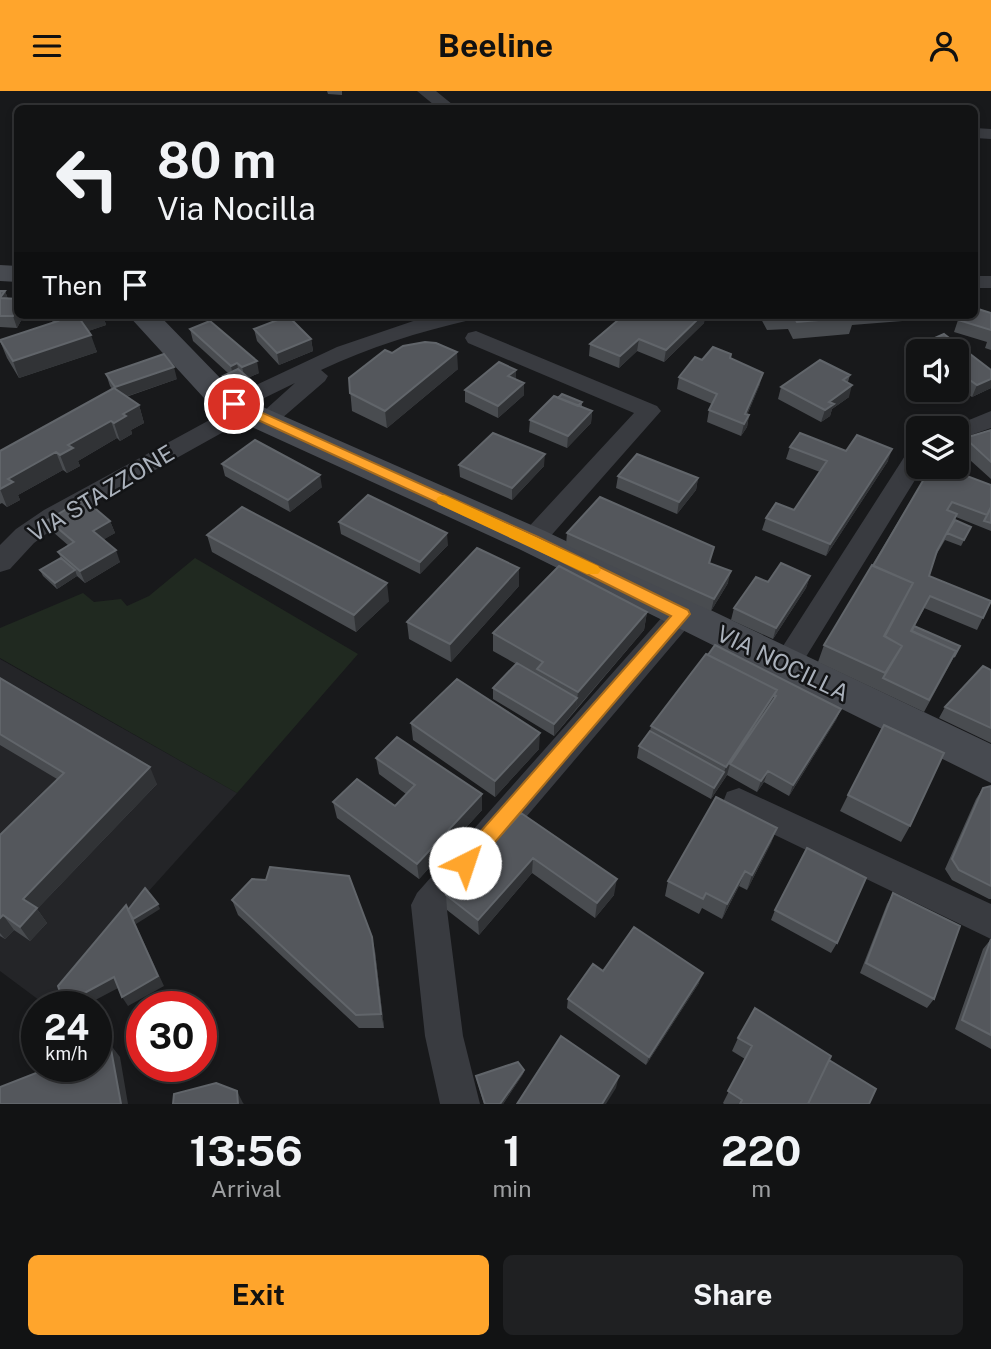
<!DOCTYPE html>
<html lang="en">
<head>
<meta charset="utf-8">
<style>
  :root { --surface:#121314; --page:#1f2022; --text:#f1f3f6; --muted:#9c9ea0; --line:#313234; --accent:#ffa52c }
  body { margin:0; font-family:"Public Sans",sans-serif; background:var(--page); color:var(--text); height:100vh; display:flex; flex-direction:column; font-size:26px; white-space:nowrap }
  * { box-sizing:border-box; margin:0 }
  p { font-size:23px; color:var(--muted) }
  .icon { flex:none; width:38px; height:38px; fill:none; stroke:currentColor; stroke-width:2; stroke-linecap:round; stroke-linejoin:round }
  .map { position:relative; height:1013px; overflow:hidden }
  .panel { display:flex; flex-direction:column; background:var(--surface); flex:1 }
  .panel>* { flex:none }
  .guide { position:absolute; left:14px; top:14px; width:964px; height:214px; border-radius:10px; box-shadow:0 4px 10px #0003,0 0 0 2px var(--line); background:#121314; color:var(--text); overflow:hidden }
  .controls { position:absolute; left:906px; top:248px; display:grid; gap:14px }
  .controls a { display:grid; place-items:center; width:63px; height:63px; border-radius:10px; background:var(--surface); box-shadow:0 4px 10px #0003,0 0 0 2px var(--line); font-size:35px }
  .speed { position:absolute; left:21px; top:900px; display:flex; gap:14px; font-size:35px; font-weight:700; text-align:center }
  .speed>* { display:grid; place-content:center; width:91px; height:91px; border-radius:50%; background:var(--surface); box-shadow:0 4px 10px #0003,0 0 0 2px var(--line); line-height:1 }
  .speed small { font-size:18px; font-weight:400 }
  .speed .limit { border:10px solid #d22; background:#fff; color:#111 }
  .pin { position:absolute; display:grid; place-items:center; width:60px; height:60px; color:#fff; margin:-30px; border:4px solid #fff; border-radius:50%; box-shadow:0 2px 7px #0007 }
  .me { position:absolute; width:77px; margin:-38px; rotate:41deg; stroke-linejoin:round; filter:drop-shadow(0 0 5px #0008) }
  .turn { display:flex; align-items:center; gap:24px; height:147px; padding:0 28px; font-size:32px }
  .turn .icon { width:91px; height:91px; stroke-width:2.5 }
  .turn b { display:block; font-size:49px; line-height:60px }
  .then { display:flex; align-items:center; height:66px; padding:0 28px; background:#0003; gap:14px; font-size:26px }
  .eta { display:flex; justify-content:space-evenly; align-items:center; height:119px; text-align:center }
  .eta b { font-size:42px; font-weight:700; line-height:49px }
  .action { display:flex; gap:14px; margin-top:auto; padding:14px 28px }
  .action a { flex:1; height:80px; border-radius:10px; background:var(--accent); color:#111; font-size:28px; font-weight:700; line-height:80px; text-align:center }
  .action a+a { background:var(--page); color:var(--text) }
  header { display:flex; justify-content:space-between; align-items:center; height:91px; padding:0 28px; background:var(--accent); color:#111; font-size:32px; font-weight:700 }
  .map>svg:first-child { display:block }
  .built { fill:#242528 }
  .green { fill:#202920 }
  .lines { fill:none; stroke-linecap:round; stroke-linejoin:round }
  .street { fill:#393b40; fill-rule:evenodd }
  .secondary { fill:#474a50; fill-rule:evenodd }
  .wall { fill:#494c50 }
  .shaded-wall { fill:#313336 }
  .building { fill:#54575c; stroke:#61656a; stroke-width:2 }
  .route { fill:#ffa52c; stroke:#a66b1d; stroke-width:2 }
  .slow { fill:#f59e0b }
  .labels { text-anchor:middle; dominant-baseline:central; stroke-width:5; stroke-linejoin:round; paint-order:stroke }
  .street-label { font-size:23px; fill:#aab1bb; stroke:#131416 }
</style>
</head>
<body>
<header><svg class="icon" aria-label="menu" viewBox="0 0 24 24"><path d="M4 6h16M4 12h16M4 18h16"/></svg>Beeline<svg class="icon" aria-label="person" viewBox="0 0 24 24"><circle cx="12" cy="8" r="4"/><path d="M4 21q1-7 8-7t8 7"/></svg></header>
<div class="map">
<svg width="991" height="1013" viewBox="0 0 991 1013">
  <rect width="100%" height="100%" fill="#18191b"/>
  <path class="built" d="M0 568 237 702 147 802 55 915H47L0 880Z"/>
  <path class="green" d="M195 467 358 563 237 702 0 567V537L83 502 94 511 121 508 127 515 149 505Z"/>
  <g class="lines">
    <path class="street" d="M417 0H436L458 18H439Z
      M975 37 991 38V48L975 47Z
      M975 185H991V197H975Z
      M431 224H473L470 229C418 241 370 256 321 279L328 285 325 290 274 334 266 337 258 334 254 329 295 292 250 314 256 320 252 325 62 431 34 452 10 478 0 481V454L16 438 44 419 228 319 222 313 226 308 337 256Z
      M476 240 657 315 661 320 541 456 532 458 523 456 519 449 523 442 634 322 468 252 465 247 468 242Z
      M991 320V337L957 349V338H947Z
      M919 355V376H923L796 582 786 586 776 582 771 574 776 566 910 357Z
      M682 512 692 515 696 523 692 531 447 819 463 945 480 1013H440L425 945 411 814 417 802 672 515Z
      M739 697 991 813V848L727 721 723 711 727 701Z"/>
    <path class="secondary" d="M0 174 18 175V191L0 190Z
      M128 224H159L225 292 256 313 545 440 991 653V692L519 458 232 327 203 306Z"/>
  </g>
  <path class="wall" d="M327 0H342V4L328 3Z
    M0 200H5L8 208 18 224H24L17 237 0 236Z
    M991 222V259L985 257 987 251 954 241 958 229Z
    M50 224H103L106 234 88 240 97 261 19 287 7 267 0 250 53 232Z
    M667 224H705L704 232 664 271 637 260 619 277 589 265 590 253Z
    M759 224H917L915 229 852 234 849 243 793 248 788 238 767 239Z
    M190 238 259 282 248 287 252 290 254 296 238 303 224 291 223 285 228 282 193 250Z
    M254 238 311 248 313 260 279 274 257 250Z
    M944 243 991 279V297L972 306 957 295V261H919V269L915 266 919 254Z
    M392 262 458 278 387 337 352 320 349 287Z
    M730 267 760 293 747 324H749L747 336 741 345 707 331 709 319 712 313 677 298 679 286 702 269Z
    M106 283 177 288 126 306 139 314 144 332 131 339 132 343 120 350 117 347 78 370 80 375 67 382 63 379 18 404 20 409 7 416 2 412 0 413V360L112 298 110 295Z
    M850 284 848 291 849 306 832 318 830 325 821 331 778 308 781 296Z
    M516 288 524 304 498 327 465 311V299Z
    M558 307 582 311V317L592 320 591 332 567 357 529 341 530 329Z
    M991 339V388L960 360 965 347Z
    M790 356 846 360 888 370 826 465 762 439 766 427 794 419 820 381 786 368Z
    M222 373 322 396 290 421 225 385Z
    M459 374 544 375 512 409 460 386Z
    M931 376 991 394V440L956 426 955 429 971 436 961 455 945 449 935 466 929 485 991 510 977 539 924 517 915 535 960 555 924 621 818 571 824 554Z
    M618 385 698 387 696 399 677 423 616 397Z
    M48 429 110 430 115 442 104 448 120 471 85 492 77 485 57 498 43 485 40 479 61 467 58 461 69 455 53 441Z
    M339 431 448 454 420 483 341 443Z
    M567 442 711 468 710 472 728 492 711 520 566 454Z
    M207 444 389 510 356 541 212 461Z
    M810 485 806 497 773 548 731 529 734 517 768 491Z
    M519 495 451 571 409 548 407 531Z
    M647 521 644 539 554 645 493 608V597L516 573 493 560V542Z
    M991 579V652L939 627 945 616Z
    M0 587 157 693 37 818 47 832 30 850 14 839 5 848 0 845V744L57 688 0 654Z
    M841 618 836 629 789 705 764 691 757 701 727 684 711 708 637 667 639 655 650 640 651 635Z
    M411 632 539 658 495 706 413 649Z
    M376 667 482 703V719L419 788 337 727 333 711 395 715 406 703 379 683Z
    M991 695V808H989L952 789 945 778 976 708 983 697Z
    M848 704 910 735 901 751 840 720Z
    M521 722 614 804 595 827 532 782 479 844 447 819 446 804Z
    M777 737 771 752 747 799 739 795 722 828 702 817 699 823 665 805 668 790Z
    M893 802 934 908 927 917 860 882 887 813Z
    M232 809 375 860 384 937H359L238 824Z
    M775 819 837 852 831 862 771 829Z
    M991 848V958L955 938 983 858Z
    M603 880 699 892 646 974 567 917 568 908Z
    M738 947 829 969 869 1013H724L723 1012 745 968 732 960Z
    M524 979 523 983 503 1013H484L477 990 476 985Z"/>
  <path class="shaded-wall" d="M5 200 9 211 0 207Z
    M18 217V224H24L17 237 13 225Z
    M77 224H103L106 234 83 242Z
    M702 224H705L704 232 664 271 666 259Z
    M91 244 97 261 19 287 13 270Z
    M311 248 313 260 279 274 277 262Z
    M639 248 637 260 619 277 620 265Z
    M457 261 458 278 387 337 385 320Z
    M257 270 259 282 245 288 242 276Z
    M237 272 239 284 233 286 231 275Z
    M174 276 177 288 119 308 115 296Z
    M516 279V291L508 285Z
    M763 282 760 293 742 335 745 323Z
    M991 288V297L972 306 977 294Z
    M252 290 254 296 238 303 237 297Z
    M524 292V304L498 327V315Z
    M852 294 849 306 832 318 830 325 821 331 825 319 829 311Z
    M139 314 144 332 131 339 132 343 120 350 114 332 123 323Z
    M592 320 591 332 567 357 568 345Z
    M749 324 747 336 741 345 744 333Z
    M111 330 117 347 78 370 80 375 67 382 60 364 68 354Z
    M892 358 888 370 826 465 830 453Z
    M56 361 63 379 18 404 20 409 7 416 0 398 8 388Z
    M545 363 544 375 512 409V397Z
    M320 384 322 396 290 421 288 409Z
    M698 387 696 399 677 423 679 411Z
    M110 430 115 442 98 452 93 440Z
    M447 442 448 454 420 483V471Z
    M116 459 120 471 85 492 80 480Z
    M519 477V495L451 571 450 553Z
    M75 479 77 485 57 498 55 492Z
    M731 480 728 492 711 520 714 508Z
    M810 485 806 497 773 548 776 537Z
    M387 492 389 510 356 541 354 524Z
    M647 521 644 539 576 618 578 601Z
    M777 599 772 616 730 673 727 684 711 708 714 697 724 681 726 676Z
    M577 607 576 618 554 645V633Z
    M841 618 836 629 789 705 793 694Z
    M540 642 539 658 495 706V690Z
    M150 676 157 693 37 818 47 832 30 850 20 836 23 808Z
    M768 680 764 691 757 701 761 690Z
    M482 703V719L419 788 417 773Z
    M777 737 771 752 747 799 752 784Z
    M533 767 532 782 479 844 478 829Z
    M745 780 739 795 722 828 727 813Z
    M617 788 614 804 595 827 597 812Z
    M158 813 160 818 136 833 134 830 164 895 128 915 122 906 126 814 133 827Z
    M3 824 14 839 5 848 0 842V827Z
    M372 846 375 860 384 937 381 923Z
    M703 882 699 892 646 974 649 966Z
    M114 886 120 896 84 915H66L64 913Z
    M110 953 120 966 128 1013H121Z
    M524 979 523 983 503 1013H500Z
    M619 985 616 997 606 1013H602Z
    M237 1000 243 1012 244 1013H238Z"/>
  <path class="building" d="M389 14V18H369V16Z
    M0 200H5L0 207 18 208V217L13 225H0Z
    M975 217 991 222V239L958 229 961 224H975Z
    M53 224H78H77L91 244 13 270 0 249 58 230Z
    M624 224 666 225 702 224 666 259 639 248 620 265 590 253Z
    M793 224H853L854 226 797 231Z
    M288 225 311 248 277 262 254 238Z
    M210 230 257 270 242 276 237 272 231 275 190 238Z
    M944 243 991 279V288L977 294 957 280V261H928L919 254Z
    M425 251 436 252 457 261 385 320 350 302 349 287 385 259 392 262 403 255Z
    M713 256 731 263 730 267 763 282 745 323 749 324 744 333 709 319 717 303 679 286 695 266 702 269Z
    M164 263 174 276 115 296 106 283Z
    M820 269 850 284 843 289 852 294 829 311 834 313 825 319 781 296Z
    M499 271 516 279 508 285 524 292 498 315 465 299Z
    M238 278 252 290 237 297 223 285Z
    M114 297 139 314 123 323 126 325 114 332 111 330 68 354 73 357 60 364 56 361 8 388 13 391 0 398V360Z
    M562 303 582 311 578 315 558 307Z
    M554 305 592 320 568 345 530 329Z
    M991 339V371L965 347Z
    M493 342 545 363 512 397 459 374Z
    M800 342 846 360 857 344 892 358 830 453 766 427 776 412 794 419 827 370 790 356Z
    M255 349 320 384 288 409 222 373Z
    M637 363 698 387 679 411 618 385Z
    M931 376H943L991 394V416L987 424 952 411 947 419 957 423 937 460 929 485 991 510 983 527 930 505 911 540 956 560 929 609 883 587 902 555 885 545 913 492 873 475Z
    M368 404 447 442 420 471 339 431Z
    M600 406 714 456 709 472 731 480 714 508 567 442Z
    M84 408 110 430 93 440 116 459 80 480 58 461 74 451 48 429Z
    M242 416 387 492 354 524 207 444Z
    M991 417V432L984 430Z
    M955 429 971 436 964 449 947 442Z
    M477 457 519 477 450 553 407 531Z
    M61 467 75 479 55 492 40 479Z
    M781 472 810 485 776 537 734 517 756 486 768 491Z
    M872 474 913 492 884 545 902 555 885 582 824 554Z
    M559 475 647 521 578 601 537 578 543 571 493 542Z
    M914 535 960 555 954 566 956 560 912 540Z
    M715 554 841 618 793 694 768 680 761 690 730 673 776 605 774 604 777 599 708 564Z
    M706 563 777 599 726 676 651 635Z
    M517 572 577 607 554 633 493 597Z
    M983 575 991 579V637L945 616Z
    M0 587 150 676 23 808 37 817 20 836 3 824 0 827V744L64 682 0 643Z
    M457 588 540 642 495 690 411 632Z
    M884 634 944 662 910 735 848 704Z
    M650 640 724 681 714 697 639 655Z
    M397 646 482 703 417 773 333 711 357 688 395 715 415 694 376 667Z
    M991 695V795L959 779 952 768 983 697Z
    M716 706 777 737 752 784 745 780 727 813 706 802 703 808 668 790Z
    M521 722 617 788 597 812 533 767 478 829 446 804Z
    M807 757 866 787 837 852 775 819Z
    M270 776 349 785 372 846 381 923 356 924 232 809 252 788 266 789Z
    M145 797 158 813 133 828 128 819Z
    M893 802 960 835 934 908 866 872Z
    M126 814 158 885 122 906 114 886 64 913 58 895Z
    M634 836 703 882 649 966 568 908 593 873 603 880Z
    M991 848V944L962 929Z
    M755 917 831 965 808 1013H740L742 1009 728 1000 752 955 738 947Z
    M561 945 619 985 602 1013H517Z
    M110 953 121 1013H0V996L54 975H96V958Z
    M829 969 876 998 869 1013H808Z
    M518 971 524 979 500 1013H485L476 985Z
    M216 992 237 1000 238 1013H173L174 1003Z"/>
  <path class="route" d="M234 309 538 446 688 519 690 523 472 778 465 781 458 778 455 772 458 766 671 525 527 453 230 316 228 313Z"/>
  <path class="slow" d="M444 404 598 475 601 479 598 483H587L438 413 436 409 438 406Z"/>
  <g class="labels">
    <g class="street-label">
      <text transform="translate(101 402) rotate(-31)">VIA STAZZONE</text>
      <text transform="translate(783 572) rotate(26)">VIA NOCILLA</text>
    </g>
  </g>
</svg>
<div class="controls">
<a><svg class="icon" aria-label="sound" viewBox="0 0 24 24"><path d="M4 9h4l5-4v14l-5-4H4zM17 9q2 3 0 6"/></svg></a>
<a><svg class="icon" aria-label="layers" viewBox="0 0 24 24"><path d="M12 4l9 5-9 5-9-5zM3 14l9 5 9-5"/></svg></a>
</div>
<div class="speed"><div>24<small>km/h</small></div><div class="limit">30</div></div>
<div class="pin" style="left:234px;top:313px;background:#d93025"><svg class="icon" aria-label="arrive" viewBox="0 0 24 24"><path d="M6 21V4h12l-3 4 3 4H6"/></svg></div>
<svg class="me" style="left:465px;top:772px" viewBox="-20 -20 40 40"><circle r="19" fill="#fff"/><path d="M0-13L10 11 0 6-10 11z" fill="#ffa52c"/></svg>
<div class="guide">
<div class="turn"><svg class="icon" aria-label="left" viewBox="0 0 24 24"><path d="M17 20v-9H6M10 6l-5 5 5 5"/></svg><div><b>80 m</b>Via Nocilla</div></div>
<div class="then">Then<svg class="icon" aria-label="arrive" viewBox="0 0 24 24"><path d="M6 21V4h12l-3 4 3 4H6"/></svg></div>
</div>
</div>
<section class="panel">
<div class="eta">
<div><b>13:56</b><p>Arrival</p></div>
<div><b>1</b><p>min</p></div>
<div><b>220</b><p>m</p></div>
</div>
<div class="action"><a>Exit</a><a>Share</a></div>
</section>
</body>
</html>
